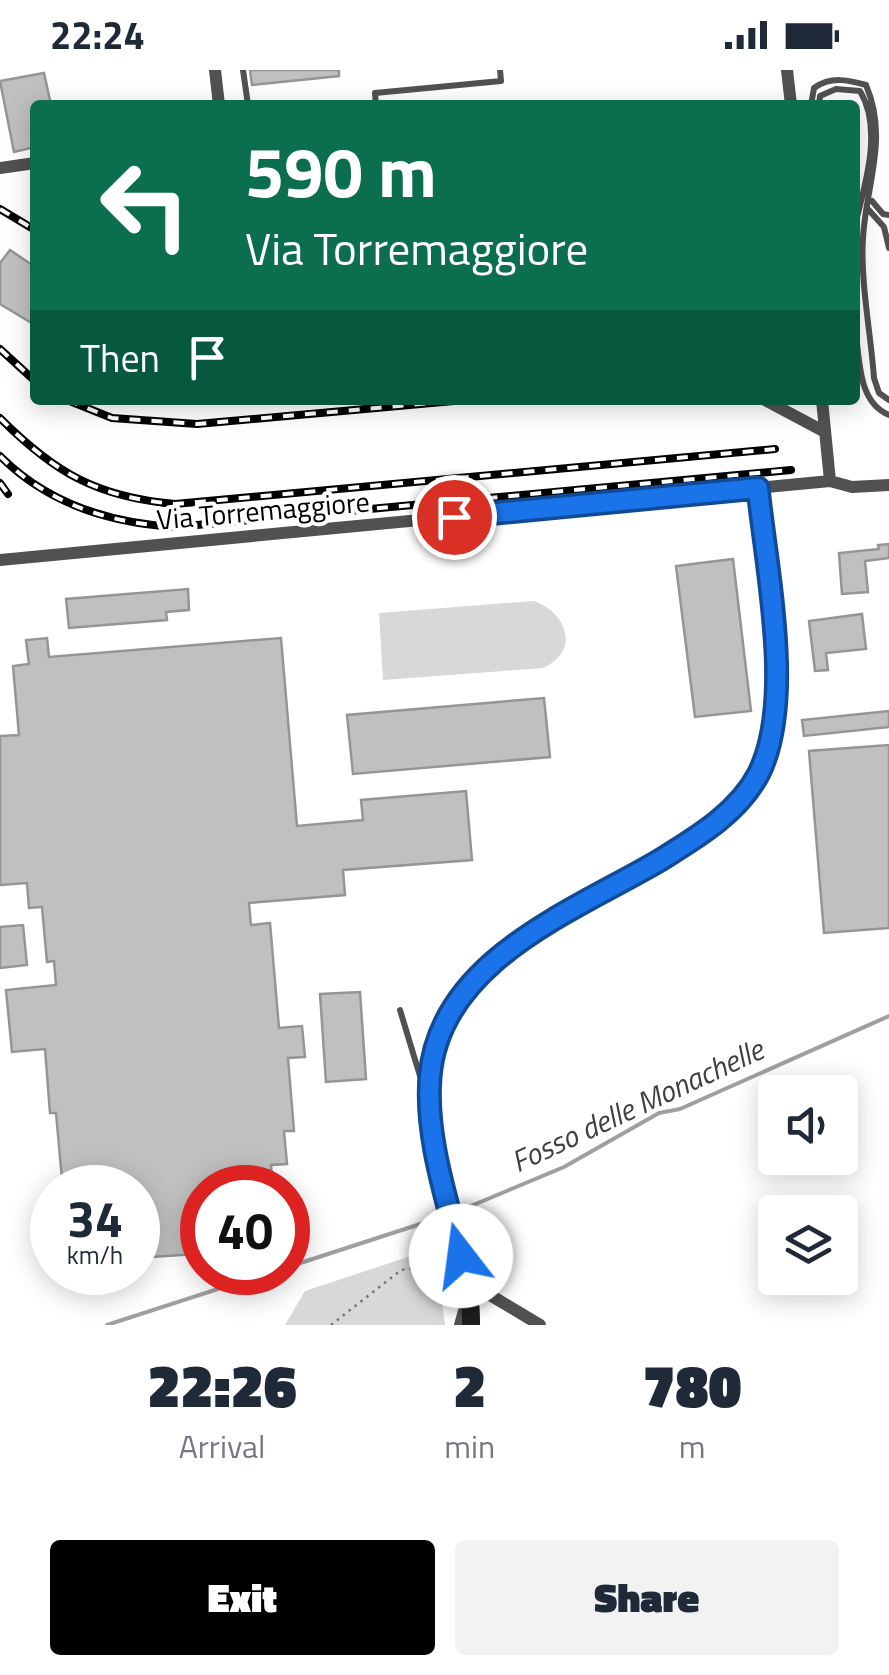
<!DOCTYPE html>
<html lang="en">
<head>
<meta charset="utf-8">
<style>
  :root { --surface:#fff; --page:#f2f2f3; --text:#1f2937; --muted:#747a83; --accent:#000 }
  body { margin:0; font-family:"Titillium Web",sans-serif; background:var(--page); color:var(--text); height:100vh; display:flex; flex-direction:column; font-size:38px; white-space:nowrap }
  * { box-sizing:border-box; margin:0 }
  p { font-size:32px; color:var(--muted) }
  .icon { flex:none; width:55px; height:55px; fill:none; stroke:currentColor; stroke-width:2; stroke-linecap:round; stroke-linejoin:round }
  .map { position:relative; height:1255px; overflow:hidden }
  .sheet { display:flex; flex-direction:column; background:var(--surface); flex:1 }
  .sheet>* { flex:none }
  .guide { position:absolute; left:30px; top:30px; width:830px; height:305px; border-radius:10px; box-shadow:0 5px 25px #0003; background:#0b6e4f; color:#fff; overflow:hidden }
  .tools { position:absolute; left:758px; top:1005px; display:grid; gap:20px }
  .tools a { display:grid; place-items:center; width:100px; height:100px; border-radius:10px; background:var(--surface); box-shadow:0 5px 25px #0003; font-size:50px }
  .speed { position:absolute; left:30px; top:1095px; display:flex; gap:20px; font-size:50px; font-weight:700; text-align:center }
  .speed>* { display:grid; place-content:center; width:130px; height:130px; border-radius:50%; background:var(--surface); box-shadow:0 5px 25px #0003; line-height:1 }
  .speed small { font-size:25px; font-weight:400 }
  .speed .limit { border:15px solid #d22; background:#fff; color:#111 }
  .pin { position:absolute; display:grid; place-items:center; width:85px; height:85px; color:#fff; margin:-42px; border:5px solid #fff; border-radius:50%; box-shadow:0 2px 10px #0007 }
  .me { position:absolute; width:110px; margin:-55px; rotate:345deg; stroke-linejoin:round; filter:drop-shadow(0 0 8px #0008) }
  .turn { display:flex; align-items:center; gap:35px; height:210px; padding:0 50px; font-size:45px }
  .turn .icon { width:130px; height:130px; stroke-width:2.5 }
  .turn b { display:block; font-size:70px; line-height:85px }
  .then { display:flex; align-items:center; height:95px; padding:0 50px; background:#0003; gap:20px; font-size:38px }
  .eta { display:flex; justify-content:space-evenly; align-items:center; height:170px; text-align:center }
  .eta b { font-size:60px; font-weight:800; line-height:70px }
  .cta { display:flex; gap:20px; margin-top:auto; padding:20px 50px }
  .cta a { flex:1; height:115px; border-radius:10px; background:var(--accent); color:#fff; font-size:40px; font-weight:800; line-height:115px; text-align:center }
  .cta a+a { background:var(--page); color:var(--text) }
  .status { display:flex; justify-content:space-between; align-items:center; height:70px; padding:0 50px; background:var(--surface); direction:ltr }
  .status svg { height:28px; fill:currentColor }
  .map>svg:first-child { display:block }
  .green { fill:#d8d8d8 }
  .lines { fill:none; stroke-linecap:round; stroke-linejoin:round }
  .stream { stroke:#9f9f9f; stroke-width:4 }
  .building { fill:#c0c0c0; stroke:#959595; stroke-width:2.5 }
  .path { stroke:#737373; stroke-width:2.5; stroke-dasharray:2.5 5; stroke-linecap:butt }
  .lane { stroke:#515151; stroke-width:6 }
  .street { stroke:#515151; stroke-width:12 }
  .secondary { stroke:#1e1e1e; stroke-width:18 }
  .rail-casing { stroke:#000; stroke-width:8 }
  .rail { stroke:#fff; stroke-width:4; stroke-dasharray:11; stroke-linecap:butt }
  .route-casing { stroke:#114b97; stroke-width:25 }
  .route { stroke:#1a73e8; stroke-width:18 }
  .labels { text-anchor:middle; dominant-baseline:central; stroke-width:8; stroke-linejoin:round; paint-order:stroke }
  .street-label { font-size:28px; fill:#000; stroke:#fff }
  .water-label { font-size:30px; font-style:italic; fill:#404040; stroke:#fff }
</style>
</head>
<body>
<div class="status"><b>22:24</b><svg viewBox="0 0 49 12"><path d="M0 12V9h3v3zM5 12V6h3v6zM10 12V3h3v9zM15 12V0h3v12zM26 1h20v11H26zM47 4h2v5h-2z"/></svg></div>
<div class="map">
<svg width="889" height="1255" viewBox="0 0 889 1255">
  <rect width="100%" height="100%" fill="#fff"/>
  <path class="green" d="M534 531C567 543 581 581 543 598L383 610 379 543Z
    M423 1182 437 1192 445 1255H285L305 1221Z"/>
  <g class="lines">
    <path class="stream" d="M454 1143 564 1097 659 1043 680 1039 889 946
      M288 1197 445 1146
      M107 1255 270 1202"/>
  </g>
  <path class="building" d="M250 0H339V6L252 15Z
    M44 3 51 35H35V77L14 82 0 11Z
    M10 180 35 197V255L0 234V193Z
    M889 474V488L865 491 868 522 842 524 839 483 879 479 878 475Z
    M733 489 751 641 695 647 676 496Z
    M188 519 189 540 166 542 167 550 69 558 66 529Z
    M862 544 866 579 826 583 828 600 815 601 809 551Z
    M47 568 49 587 281 568 297 756 363 750 361 730 466 721 472 790 343 800 345 825 249 833 251 855 270 853 279 958 302 956 305 987 288 988 294 1061H284L287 1094 271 1095 273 1118H202V1135L191 1136 195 1184 138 1188V1118H90L89 1106 62 1109 56 1043H50L45 979 12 982 6 920 56 915 54 891 47 892 42 837 29 838 27 813 0 815V666L19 665 13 596 29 594 26 570Z
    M544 628 550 687 353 704 347 645Z
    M889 641V657L804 666 802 650Z
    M889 675V858L824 863 809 681Z
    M23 855 27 895 0 898V857Z
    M360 922 366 1009 326 1012 320 924Z"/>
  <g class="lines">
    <path class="path" d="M331 1255 401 1200 416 1198 451 1205"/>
    <path class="lane" d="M243 0 248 35
      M376 35 375 23 501 11 500 0
      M811 35 814 18C831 6 848 10 866 15 889 69 866 114 863 168 860 210 871 265 874 308L879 323 889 330
      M819 35 820 26 836 19 860 21C883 59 865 115 855 155
      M872 131 883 144 889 145
      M867 138 884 157 889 178
      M855 258C860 288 857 332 889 345
      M400 940 423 1016"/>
    <path class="street" d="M215 0 219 35
      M787 0 791 35
      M0 98 35 93
      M765 330 825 362
      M822 330 830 411
      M0 490 830 411 852 417 889 415
      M460 1255 467 1230 485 1222 540 1255"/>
    <path class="secondary" d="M471 1255C472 1211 456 1171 445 1128 439 1101 436 1072 432 1045 427 1008 432 967 454 935 502 863 643 803 717 752 732 738 747 724 757 706 796 635 766 497 758 418"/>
    <g class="rail-casing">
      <path id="rail" d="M0 139 35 160
        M0 279 35 311
        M67 330 112 348 197 354 465 330
        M0 348C55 403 97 427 175 434L775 379
        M0 386C48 434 109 453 175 457L791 400
        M0 413 8 424"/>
    </g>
    <use href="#rail" class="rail"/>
  </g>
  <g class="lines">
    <g class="route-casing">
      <path id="route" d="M454 447 758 418C766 498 795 630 759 703 738 744 694 769 657 792 571 842 439 892 430 1007 425 1066 447 1130 461 1186"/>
    </g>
    <use href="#route" class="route"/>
  </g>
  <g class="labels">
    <g class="street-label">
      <text transform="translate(263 440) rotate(-5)">Via Torremaggiore</text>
    </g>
    <g class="water-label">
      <text transform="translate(637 1035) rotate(-25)">Fosso delle Monachelle</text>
    </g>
  </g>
</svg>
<div class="tools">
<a><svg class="icon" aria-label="sound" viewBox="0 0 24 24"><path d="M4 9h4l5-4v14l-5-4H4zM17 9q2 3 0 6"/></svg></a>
<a><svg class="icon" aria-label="layers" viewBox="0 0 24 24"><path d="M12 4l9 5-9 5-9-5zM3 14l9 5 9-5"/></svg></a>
</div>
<div class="speed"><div>34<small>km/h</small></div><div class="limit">40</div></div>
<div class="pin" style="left:454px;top:447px;background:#d93025"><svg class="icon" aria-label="arrive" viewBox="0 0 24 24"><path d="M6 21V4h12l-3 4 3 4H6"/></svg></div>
<svg class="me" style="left:461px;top:1186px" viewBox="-20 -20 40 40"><circle r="19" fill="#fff"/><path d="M0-13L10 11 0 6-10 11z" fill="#1a73e8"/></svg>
<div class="guide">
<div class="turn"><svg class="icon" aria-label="left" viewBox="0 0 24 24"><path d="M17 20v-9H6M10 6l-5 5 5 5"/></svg><div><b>590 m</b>Via Torremaggiore</div></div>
<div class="then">Then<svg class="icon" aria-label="arrive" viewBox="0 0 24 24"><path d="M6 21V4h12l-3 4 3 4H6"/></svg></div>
</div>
</div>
<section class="sheet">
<div class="eta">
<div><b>22:26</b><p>Arrival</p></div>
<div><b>2</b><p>min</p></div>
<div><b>780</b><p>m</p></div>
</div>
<div class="cta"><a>Exit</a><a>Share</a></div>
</section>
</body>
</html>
